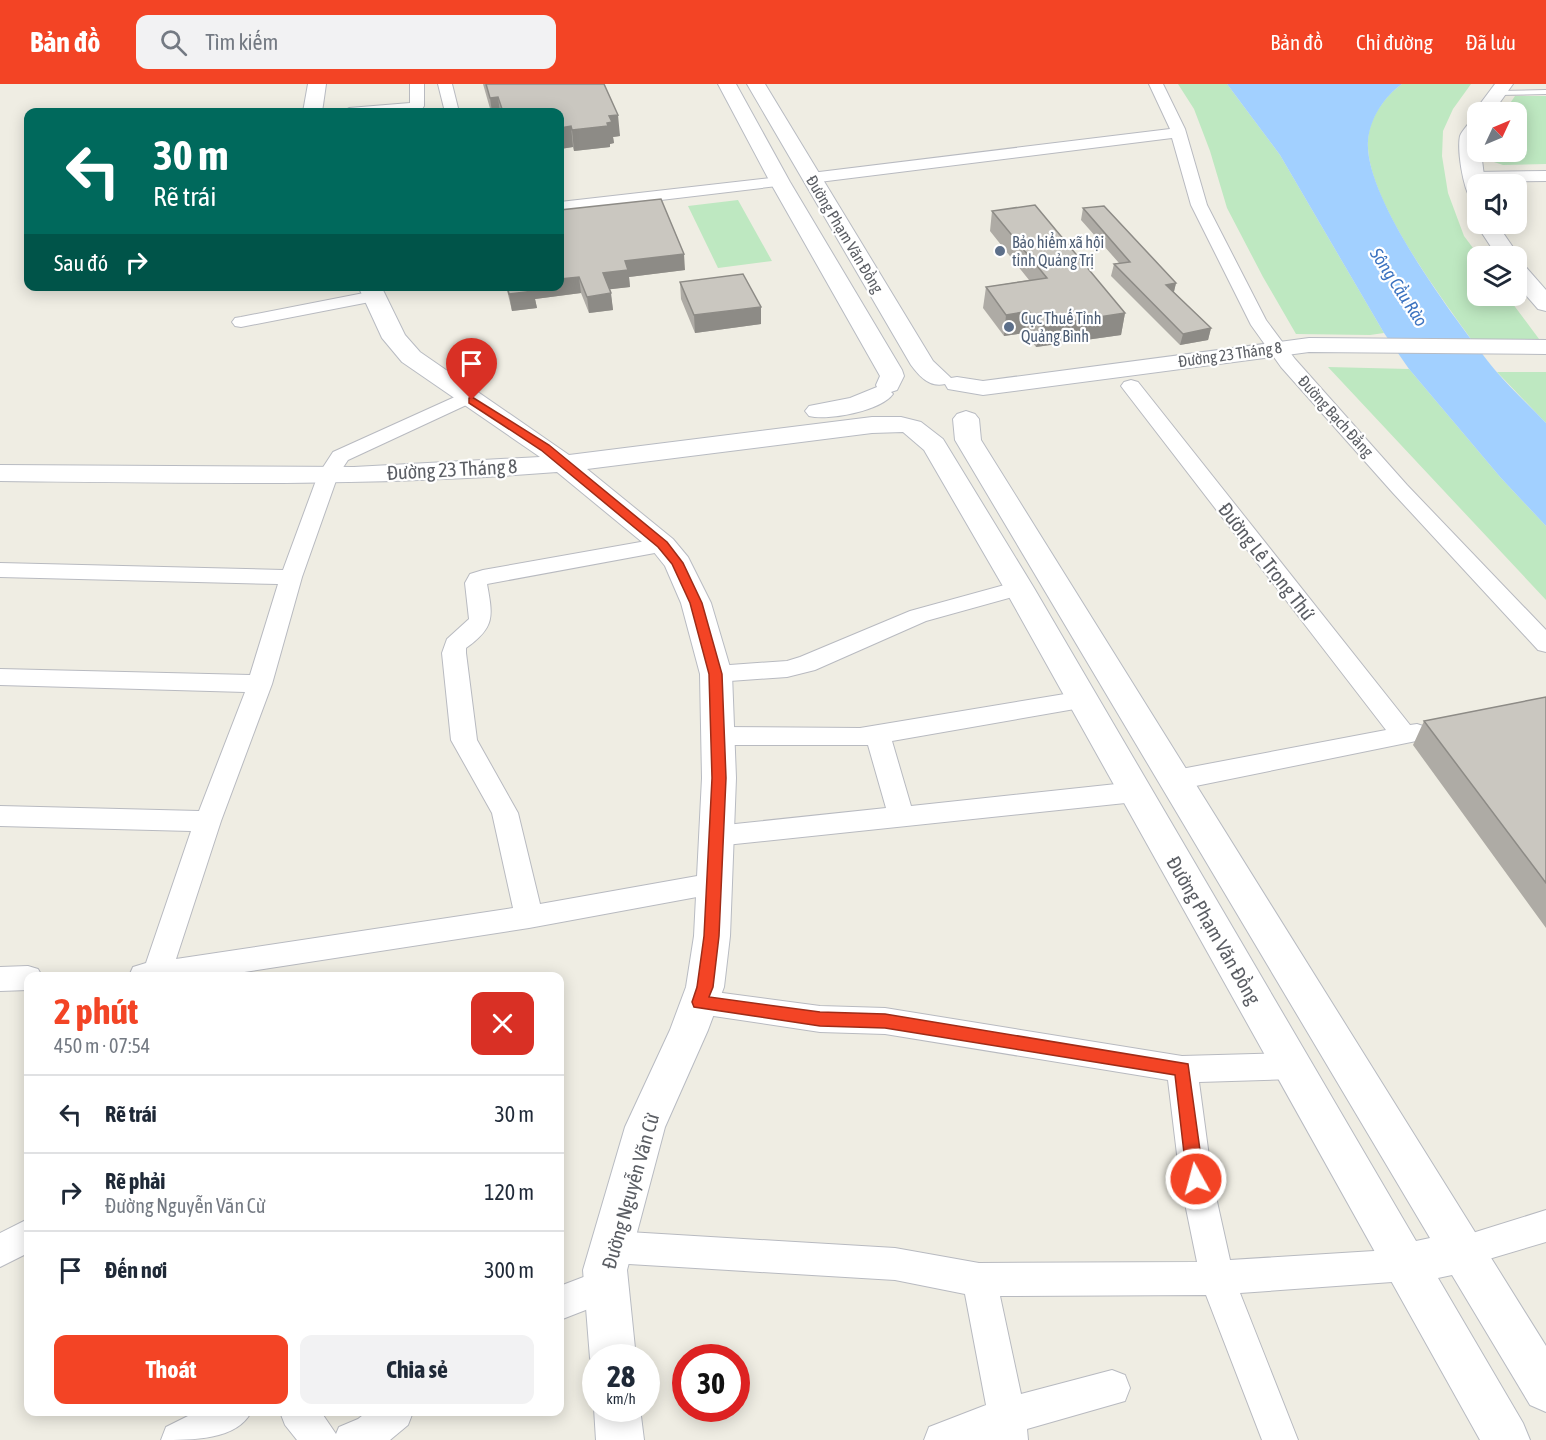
<!DOCTYPE html>
<html lang="vi">
<head>
<meta charset="utf-8">
<style>
  :root { --surface:#fff; --page:#f2f2f3; --text:#1f2937; --muted:#747a83; --line:#e0e1e3; --accent:#f34425 }
  body { margin:0; font-family:"Asap Condensed",sans-serif; background:var(--page); color:var(--text); height:100vh; display:flex; flex-direction:column; font-size:22px; white-space:nowrap }
  * { box-sizing:border-box; margin:0 }
  p { font-size:20px; color:var(--muted) }
  .icon { flex:none; width:33px; height:33px; fill:none; stroke:currentColor; stroke-width:2; stroke-linecap:round; stroke-linejoin:round }
  .map { position:relative; flex:1; overflow:hidden }
  .side { position:absolute; left:24px; top:888px; width:540px; height:444px; display:flex; flex-direction:column; background:var(--surface); border-radius:12px; box-shadow:0 3px 15px #0003 }
  .side>* { flex:none }
  .banner { position:absolute; left:24px; top:24px; width:540px; height:183px; border-radius:12px; box-shadow:0 3px 15px #0003; background:#00695c; color:#fff; overflow:hidden }
  .needle { width:39px; rotate:46deg }
  .controls { position:absolute; left:1467px; top:18px; display:grid; gap:12px }
  .controls a { display:grid; place-items:center; width:60px; height:60px; border-radius:12px; background:var(--surface); box-shadow:0 3px 15px #0003; font-size:30px }
  .speed { position:absolute; left:582px; top:1260px; display:flex; gap:12px; font-size:30px; font-weight:700; text-align:center }
  .speed>* { display:grid; place-content:center; width:78px; height:78px; border-radius:50%; background:var(--surface); box-shadow:0 3px 15px #0003; line-height:1 }
  .speed small { font-size:15px; font-weight:400 }
  .speed .limit { border:9px solid #d22; background:#fff; color:#111 }
  .pin { position:absolute; display:grid; place-items:center; width:51px; height:51px; color:#fff; margin:-62px -26px; border-radius:50% 50% 50% 0; rotate:-45deg; box-shadow:0 0 6px #0007 }
  .pin .icon { rotate:45deg }
  .me { position:absolute; width:66px; margin:-33px; rotate:353deg; stroke-linejoin:round; filter:drop-shadow(0 0 4px #0008) }
  .turn { display:flex; align-items:center; gap:21px; height:126px; padding:0 30px; font-size:27px }
  .turn .icon { width:78px; height:78px; stroke-width:2.5 }
  .turn b { display:block; font-size:42px; line-height:51px }
  .then { display:flex; align-items:center; height:57px; padding:0 30px; background:#0003; gap:12px; font-size:22px }
  .round { display:grid; place-items:center; flex:none; width:63px; height:63px; border-radius:12px; background:var(--page) }
  .head { display:flex; align-items:center; justify-content:space-between; height:102px; padding:0 30px }
  h1 { font-size:36px; font-weight:700; line-height:45px; color:var(--accent) }
  .action { display:flex; gap:12px; margin-top:auto; padding:12px 30px }
  .action a { flex:1; height:69px; border-radius:12px; background:var(--accent); color:#fff; font-size:24px; font-weight:700; line-height:69px; text-align:center }
  .action a+a { background:var(--page); color:var(--text) }
  ul { padding:0; list-style:none }
  li { display:flex; align-items:center; gap:18px; height:78px; padding:0 30px; border-top:2px solid var(--line) }
  li div { flex:1 }
  li b { display:block; font-size:22px }
  li em { font-style:normal }
  header { display:flex; align-items:center; gap:36px; box-sizing:border-box; height:84px; padding:0 30px; background:var(--accent); color:#fff }
  header strong { font-size:28px }
  nav { display:flex; gap:33px; margin-inline-start:auto; font-size:21px }
  .search { width:420px; height:54px; background:var(--page); display:flex; align-items:center; gap:15px; box-sizing:border-box; padding:0 21px; border-radius:12px; color:var(--muted); font-size:22px }
  .map>svg:first-child { display:block }
  .green { fill:#bee8c1 }
  .water { fill:#a2d0ff }
  .lines { fill:none; stroke-linecap:round; stroke-linejoin:round }
  .lane-casing { stroke:#b8bac0; stroke-width:2 }
  .street-casing { stroke:#b8bac0; stroke-width:2 }
  .secondary-casing { stroke:#b8bbc2; stroke-width:2 }
  .lane { fill:#fff; fill-rule:evenodd }
  .street { fill:#fff; fill-rule:evenodd }
  .secondary { fill:#fff; fill-rule:evenodd }
  .wall { fill:#aeaba5 }
  .shaded-wall { fill:#8d8b86 }
  .building { fill:#cac7c0; stroke:#8d8b86; stroke-width:1.5 }
  .route { fill:#f34425; stroke:#9e2c18; stroke-width:1.5 }
  .service-dot { fill:#5c6f8a; stroke:#fff; stroke-width:2 }
  .labels { text-anchor:middle; dominant-baseline:central; stroke-width:4.5; stroke-linejoin:round; paint-order:stroke }
  .far-street-label { font-size:16px; fill:#5b5e64; stroke:#fff }
  .far-service-label { font-size:16px; fill:#4e5e75; stroke:#fff; text-anchor:start }
  .far-water-label { font-size:18px; font-style:italic; fill:#3c73c0; stroke:#fff }
  .street-label { font-size:20px; fill:#5b5e64; stroke:#fff }
</style>
</head>
<body>
<header>
<strong>Bản đồ</strong>
<div class="search"><svg class="icon" aria-label="search" viewBox="0 0 24 24"><circle cx="10" cy="10" r="6"/><path d="M15 15l6 6"/></svg>Tìm kiếm</div>
<nav><a>Bản đồ</a><a>Chỉ đường</a><a>Đã lưu</a></nav>
</header>
<div class="map">
<svg width="1546" height="1356" viewBox="0 0 1546 1356">
  <rect width="100%" height="100%" fill="#efede3"/>
  <path class="green" d="M1178 0H1227L1280 71 1384 249 1370 251 1296 250 1263 193 1227 124 1210 67 1194 25Z
    M1402 0H1471L1453 25 1443 47 1442 72 1448 109 1464 152 1479 172 1478 212H1507L1539 255H1471C1439 210 1365 113 1368 57 1369 34 1384 13 1402 0Z
    M1515 12H1546V80L1503 81 1491 77 1488 68H1516V28H1504Z
    M738 116 772 177 718 184 688 122Z
    M1328 283 1409 285 1501 394 1546 442V516Z
    M1497 288H1546V339Z"/>
  <path class="water" d="M1227 0H1402C1384 13 1370 34 1368 57 1364 115 1458 240 1495 286 1511 305 1529 321 1546 339V442L1501 394 1409 285 1384 249 1280 71Z"/>
  <g class="lines">
    <g class="lane-casing">
      <path id="lane" d="M1546 6V10L1498 11 1494 9 1498 7Z"/>
    </g>
    <g class="street-casing">
      <path id="street" d="M410 0H424V22L422 25 400 28H342L349 24 410 19Z
        M438 0H452L459 28H445Z
        M1149 0H1163L1185 45 1207 121 1266 236 1295 275 1407 401 1546 546V568L1538 566 1393 409 1281 283 1251 241 1191 121 1172 54 811 99 803 94 811 89 1170 45Z
        M1546 87V97L1473 98 1465 93 1473 88Z
        M780 93 786 95 788 98 786 101 560 128V118Z
        M374 207 380 208 383 212 380 216 241 243 235 242 232 238 235 234 241 233Z
        M1131 296 1138 298 1410 641 1417 640 1426 643 1430 649 1426 655 1176 706 1167 703 1163 696 1167 689 1176 686 1386 646 1124 306 1121 302 1124 298Z
        M468 307 475 309 478 313 475 317 348 376 338 391 302 493 272 600 221 737 176 875 513 824 492 729 451 656 442 569 447 555 469 535 465 499 470 490 483 486 663 454 671 456 674 461 671 466 487 500C493 533 495 543 466 564V569L477 656 518 729 540 820 714 789 724 792 728 800 724 808 529 844 218 892H129L133 883 146 879 191 747 0 742V722L199 727 245 608 0 601V585L250 591 278 500 0 493V479L283 486 318 391 333 368Z
        M1019 497 1027 499 1030 504 1027 509 926 537 815 586 787 593 716 598 707 596 704 590 707 584 716 582 787 577 800 573 910 527Z
        M1083 607 1092 610 1095 616 1092 622 892 657 911 722 1135 698 1144 701 1148 708 1144 715 1135 718 716 762 707 759 703 752 707 745 716 742 886 724 868 661H718L709 658 705 652 709 646 718 643 860 644Z
        M28 882 38 885 42 892H28V906L0 907V883Z
        M700 906 820 922 885 924 1182 972 1292 969 1303 973 1307 982 1303 991 1292 995 1199 998 1212 1095 1230 1176 1406 1165 1418 1169 1423 1181 1418 1193 1406 1197 1240 1209 1298 1356H1262L1206 1211 1000 1212 1021 1310 1112 1286 1125 1291 1130 1304 1125 1317 1027 1345 1028 1356H924L929 1343 986 1321 965 1210 895 1196 612 1179 600 1174 595 1163 600 1152 612 1147 895 1164 979 1179 1197 1178 1180 1095 1168 996 885 950 820 948 700 930 690 927 685 918 690 909Z
        M1546 1126V1158L1462 1183 1450 1178 1445 1167 1450 1156Z
        M28 1135V1169L0 1183V1149Z
        M607 1184 619 1189 624 1201 619 1213 560 1236V1202Z
        M196 1328H251C237 1356 192 1356 161 1356L166 1343Z
        M280 1328H321L336 1350 339 1343 358 1335 367 1328H413L408 1341 390 1356H297L285 1341Z"/>
    </g>
    <g class="secondary-casing">
      <path id="secondary" d="M308 0H326L322 28H303Z
        M718 0H736L790 98 902 286 904 292 897 306 891 308 893 310C881 327 828 337 809 332L805 327 809 322 850 314 877 303 876 301 880 292 770 98Z
        M747 0H765L933 277 951 294 957 293 983 297 1309 254 1546 256V270L1309 268 983 311 948 305 945 300C930 304 919 292 911 281Z
        M1495 0H1513L1493 28H1478L1477 32 1474 28Z
        M1478 34V68H1481L1485 100H1478V117L1471 115C1463 104 1457 66 1460 52 1462 47 1468 41 1471 36Z
        M1478 138 1497 140 1519 172 1516 176V172H1497L1476 140Z
        M1516 179 1524 181 1546 206V227L1538 225 1516 200Z
        M358 202H381L405 251 420 268 569 371 872 333H901L921 338 943 355 1034 504 1416 1157 1430 1154 955 356 953 335 957 330 966 327 975 330 979 335 981 356 1546 1262V1328L1530 1321 1452 1191 1438 1194 1523 1339 1530 1356H1480L1004 504 924 366 903 348 872 349 587 385 673 455 688 473 711 519 732 590 736 694 730 852 724 903 708 946 665 1043 627 1186 636 1274H596V1287L590 1274 583 1186 625 1043 670 946 686 903 694 852 702 694 700 590 681 519 665 482 653 467 557 388C372 403 186 399 0 397V381L354 383 540 373 402 278 382 254Z
        M596 1319V1324H640L644 1356H596L594 1324Z"/>
    </g>
    <use href="#lane" class="lane"/>
    <use href="#street" class="street"/>
    <use href="#secondary" class="secondary"/>
  </g>
  <path class="wall" d="M483 0H604L620 52 613 53 614 59 610 60V63L574 67 573 63 560 65V28H491Z
    M1083 124 1176 199 1174 208 1211 244 1208 256 1180 261 1111 192 1114 180 1119 179 1081 136Z
    M560 126 685 186 629 193 630 203 610 205 613 226 589 229 581 209 535 215 537 224 512 227 506 202H560Z
    M992 127 1125 229 1121 251 1036 263 1025 249 1004 252 983 224 986 203 1029 196 990 147Z
    M680 198 761 223V240L695 249 681 215Z
    M1546 613V844L1413 661 1424 637Z"/>
  <path class="shaded-wall" d="M498 13 500 28H492L490 14Z
    M618 31 620 52 613 53 614 59 610 60V63L574 67 572 46 607 39 609 32Z
    M571 42 573 63 560 65V44Z
    M684 170 685 186 629 193 630 203 604 206 603 189 625 177Z
    M579 193 581 209 535 215 537 224 512 227 509 210 532 202H560V195Z
    M1176 199 1173 211 1166 201Z
    M480 202H495L480 204Z
    M611 209 613 226 589 229 587 213Z
    M761 223V240L695 249 694 231Z
    M1029 227 1025 249 1004 252 1006 231Z
    M1125 229 1121 251 1036 263 1040 242Z
    M1211 244 1208 256 1180 261 1183 250Z"/>
  <path class="building" d="M486 0H604L618 31 609 32 612 38 607 39 608 42 572 46 571 42 560 44V28H503L498 13 490 14Z
    M661 115 684 170 625 177 628 186 603 189 611 209 587 213 579 193 560 195V126Z
    M1035 121 1125 229 1040 242 1029 227 1006 231 986 203 1047 194 992 127Z
    M1104 122 1176 199 1166 201 1211 244 1183 250 1114 180 1130 178 1083 124Z
    M743 190 761 223 694 231 680 198Z
    M507 202H533L534 207 509 210Z
    M1546 613V799L1424 637Z"/>
  <path class="route" d="M472 313 549 361 667 458 683 479 702 519 722 590 726 694 719 852 713 903 709 913 820 928 885 930 1188 980 1204 1095 1202 1101 1196 1103 1190 1101 1187 1095 1175 991 885 944 820 942 694 923 692 918 697 903 704 852 712 694 709 590 690 519 672 480 658 463 541 366 469 319V314Z"/>
  <g class="service-dot">
    <circle cx="1000" cy="167" r="6"/>
    <circle cx="1009" cy="243" r="6"/>
  </g>
  <g class="labels">
    <g class="far-street-label">
      <text transform="translate(845 150) rotate(59)">Đường Phạm Văn Đồng</text>
      <text transform="translate(1230 270) rotate(-8)">Đường 23 Tháng 8</text>
      <text transform="translate(1336 332) rotate(48)">Đường Bạch Đằng</text>
    </g>
    <g class="far-service-label">
      <text x="1012" y="158">Bảo hiểm xã hội<tspan x="1012" dy="18">tỉnh Quảng Trị</tspan></text>
      <text x="1021" y="234">Cục Thuế Tỉnh<tspan x="1021" dy="18">Quảng Bình</tspan></text>
    </g>
    <g class="far-water-label">
      <text transform="translate(1399 203) rotate(57)">Sông Cầu Rào</text>
    </g>
    <g class="street-label">
      <text transform="translate(452 385) rotate(-3)">Đường 23 Tháng 8</text>
      <text transform="translate(1267 477) rotate(52)">Đường Lê Trọng Thứ</text>
      <text transform="translate(1214 846) rotate(60)">Đường Phạm Văn Đồng</text>
      <text transform="translate(630 1107) rotate(-74)">Đường Nguyễn Văn Cừ</text>
    </g>
  </g>
</svg>
<div class="controls">
<a><svg class="needle" viewBox="-14 -14 28 28"><path d="M0-13l5 13h-10z" fill="#e53935"/><path d="M0 13l5-13h-10z" fill="#747a83"/></svg></a>
<a><svg class="icon" aria-label="sound" viewBox="0 0 24 24"><path d="M4 9h4l5-4v14l-5-4H4zM17 9q2 3 0 6"/></svg></a>
<a><svg class="icon" aria-label="layers" viewBox="0 0 24 24"><path d="M12 4l9 5-9 5-9-5zM3 14l9 5 9-5"/></svg></a>
</div>
<div class="speed"><div>28<small>km/h</small></div><div class="limit">30</div></div>
<div class="pin" style="left:472px;top:316px;background:#d93025"><svg class="icon" aria-label="arrive" viewBox="0 0 24 24"><path d="M6 21V4h12l-3 4 3 4H6"/></svg></div>
<svg class="me" style="left:1196px;top:1095px" viewBox="-20 -20 40 40"><circle r="17" fill="#f34425" stroke="#fff" stroke-width="3"/><path d="M0-11L8 9 0 5-8 9z" fill="#fff"/></svg>
<div class="banner">
<div class="turn"><svg class="icon" aria-label="left" viewBox="0 0 24 24"><path d="M17 20v-9H6M10 6l-5 5 5 5"/></svg><div><b>30 m</b>Rẽ trái</div></div>
<div class="then">Sau đó<svg class="icon" aria-label="right" viewBox="0 0 24 24"><path d="M7 20v-9h11M14 6l5 5-5 5"/></svg></div>
</div>
<section class="side">
<div class="head"><div><h1>2 phút</h1><p>450 m · 07:54</p></div><a class="round" style="background:#d93025;color:#fff"><svg class="icon" aria-label="close" viewBox="0 0 24 24"><path d="M6 6l12 12M18 6L6 18"/></svg></a></div>
<ul>
<li><svg class="icon" aria-label="left" viewBox="0 0 24 24"><path d="M17 20v-9H6M10 6l-5 5 5 5"/></svg><div><b>Rẽ trái</b></div><em>30 m</em></li>
<li><svg class="icon" aria-label="right" viewBox="0 0 24 24"><path d="M7 20v-9h11M14 6l5 5-5 5"/></svg><div><b>Rẽ phải</b><p>Đường Nguyễn Văn Cừ</p></div><em>120 m</em></li>
<li><svg class="icon" aria-label="arrive" viewBox="0 0 24 24"><path d="M6 21V4h12l-3 4 3 4H6"/></svg><div><b>Đến nơi</b></div><em>300 m</em></li>
</ul>
<div class="action"><a>Thoát</a><a>Chia sẻ</a></div>
</section>
</div>
</body>
</html>
